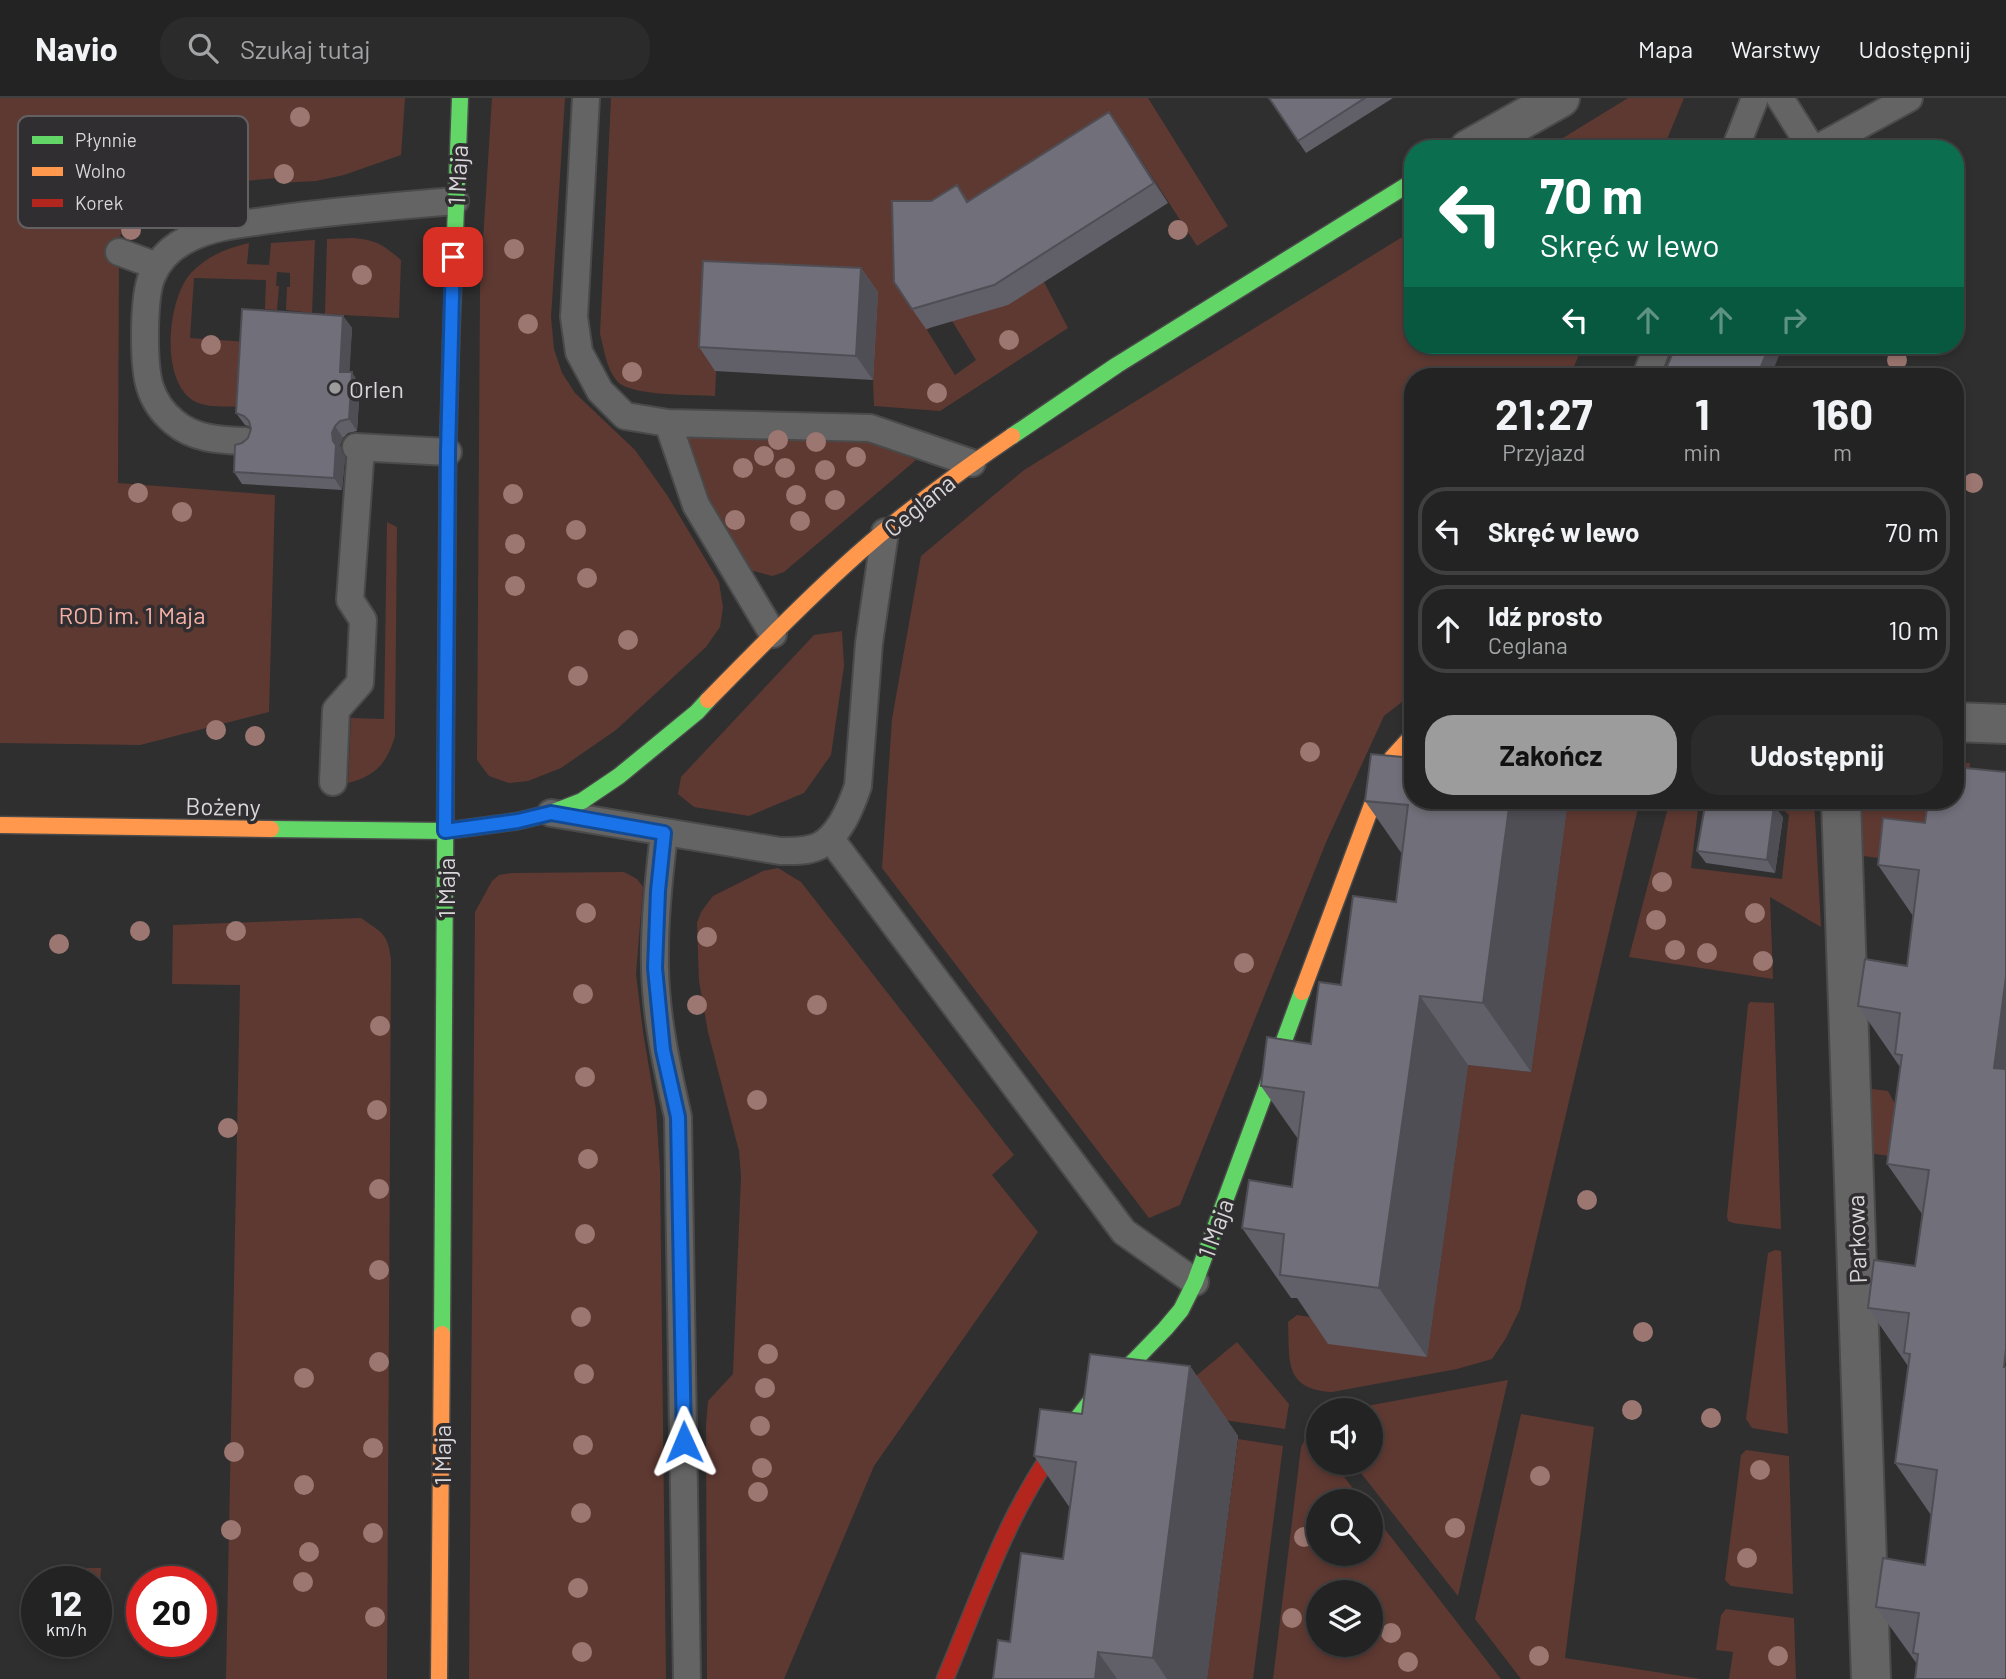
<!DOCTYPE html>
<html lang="pl">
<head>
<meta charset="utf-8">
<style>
  :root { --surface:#232323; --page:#2b2b2b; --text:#f1f3f6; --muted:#a3a4a6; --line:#404041; --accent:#9d9c9d }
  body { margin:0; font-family:Barlow,sans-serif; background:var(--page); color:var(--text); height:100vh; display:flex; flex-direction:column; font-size:26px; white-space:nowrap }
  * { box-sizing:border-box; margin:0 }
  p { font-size:23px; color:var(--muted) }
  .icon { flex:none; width:38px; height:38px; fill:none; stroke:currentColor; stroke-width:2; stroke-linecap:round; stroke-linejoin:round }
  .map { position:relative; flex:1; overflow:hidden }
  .panel { position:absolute; left:1404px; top:270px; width:560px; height:441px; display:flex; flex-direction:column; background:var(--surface); border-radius:28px; box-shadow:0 4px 10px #0003,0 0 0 2px var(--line) }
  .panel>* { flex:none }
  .banner { position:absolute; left:1404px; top:42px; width:560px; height:214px; border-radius:28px; box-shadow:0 4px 10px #0003,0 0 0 2px var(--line); background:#0b6e4f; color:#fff; overflow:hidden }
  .fabs { position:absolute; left:1306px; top:1300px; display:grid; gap:14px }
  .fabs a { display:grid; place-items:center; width:77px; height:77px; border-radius:50%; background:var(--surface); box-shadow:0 4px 10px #0003,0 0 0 2px var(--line); font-size:35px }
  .speed { position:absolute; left:21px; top:1468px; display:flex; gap:14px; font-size:35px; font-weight:700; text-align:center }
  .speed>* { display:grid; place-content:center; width:91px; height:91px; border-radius:50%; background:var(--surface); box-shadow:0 4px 10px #0003,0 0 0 2px var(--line); line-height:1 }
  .speed small { font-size:18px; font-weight:400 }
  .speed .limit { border:10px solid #d22; background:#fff; color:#111 }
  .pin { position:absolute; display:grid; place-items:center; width:60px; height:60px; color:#fff; margin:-30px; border-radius:14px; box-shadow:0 4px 10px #0006 }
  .me { position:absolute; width:77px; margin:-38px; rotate:359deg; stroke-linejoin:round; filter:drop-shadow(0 0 5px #0008) }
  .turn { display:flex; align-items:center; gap:24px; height:147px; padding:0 21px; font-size:32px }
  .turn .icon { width:91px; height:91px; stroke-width:2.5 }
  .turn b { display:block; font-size:49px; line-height:60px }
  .lanes { display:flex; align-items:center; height:66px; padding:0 21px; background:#0003; justify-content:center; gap:35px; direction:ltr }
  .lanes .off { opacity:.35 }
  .eta { display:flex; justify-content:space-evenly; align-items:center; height:119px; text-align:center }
  .eta b { font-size:42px; font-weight:700; line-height:49px }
  .cta { display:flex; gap:14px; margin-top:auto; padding:14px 21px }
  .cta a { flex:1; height:80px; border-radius:28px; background:var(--accent); color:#111; font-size:28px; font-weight:700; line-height:80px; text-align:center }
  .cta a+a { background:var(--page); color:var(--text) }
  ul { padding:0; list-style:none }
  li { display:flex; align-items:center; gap:21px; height:88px; margin:0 14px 10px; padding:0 7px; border:4px solid var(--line); border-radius:28px }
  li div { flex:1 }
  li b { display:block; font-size:26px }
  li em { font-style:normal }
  header { display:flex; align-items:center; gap:42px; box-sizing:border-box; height:98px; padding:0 35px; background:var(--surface); border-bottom:2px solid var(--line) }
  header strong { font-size:33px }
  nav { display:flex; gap:38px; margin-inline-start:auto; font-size:24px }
  .search { width:490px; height:63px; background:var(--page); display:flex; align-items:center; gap:18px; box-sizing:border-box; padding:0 24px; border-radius:28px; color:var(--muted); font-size:26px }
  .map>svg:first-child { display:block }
  .green { fill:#5e3932; fill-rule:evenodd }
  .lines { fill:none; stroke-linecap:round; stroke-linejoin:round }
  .lane-casing { stroke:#4a4a4a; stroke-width:30 }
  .street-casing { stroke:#4a4a4a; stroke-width:42 }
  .fast-casing { stroke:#4a4a4a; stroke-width:19 }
  .slow-casing { stroke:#4a4a4a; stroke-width:19 }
  .jam-casing { stroke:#4a4a4a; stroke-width:19 }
  .lane { stroke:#656465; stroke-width:26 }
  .street { stroke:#656465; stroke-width:38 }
  .fast { stroke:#63d668; stroke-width:16 }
  .slow { stroke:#ff974d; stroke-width:16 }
  .jam { stroke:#b3261e; stroke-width:16 }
  .tree { fill:#9c7670 }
  .wall { fill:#615f68 }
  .shaded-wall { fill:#4f4e55 }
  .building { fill:#716f79; stroke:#4f4e55; stroke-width:2 }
  .route-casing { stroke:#114b97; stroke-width:18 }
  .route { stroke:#1a73e8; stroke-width:12 }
  .poi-dot { fill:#9d9c9d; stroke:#302e30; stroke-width:2.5 }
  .labels { text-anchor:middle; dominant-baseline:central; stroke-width:7; stroke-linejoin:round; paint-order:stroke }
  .street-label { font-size:24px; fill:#d8d6d8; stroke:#302e30 }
  .poi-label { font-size:24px; fill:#d8d6d8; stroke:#302e30; text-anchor:start }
  .park-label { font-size:24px; fill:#f6b0a5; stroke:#302e30 }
  .key { fill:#302e30; stroke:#626062; stroke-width:2 }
  .key-label { font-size:19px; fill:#d8d6d8 }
</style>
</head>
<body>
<header>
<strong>Navio</strong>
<div class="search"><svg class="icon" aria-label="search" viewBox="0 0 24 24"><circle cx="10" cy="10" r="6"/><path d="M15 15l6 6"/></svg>Szukaj tutaj</div>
<nav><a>Mapa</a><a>Warstwy</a><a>Udostępnij</a></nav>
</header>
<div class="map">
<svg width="2006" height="1581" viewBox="0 0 2006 1581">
  <rect width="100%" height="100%" fill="#2f2f2f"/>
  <path class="green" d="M0 0H405L401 57 344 77 316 83 279 85 278 80 209 86 121 132 119 154 118 385 275 397 269 614 140 647 0 645Z
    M492 0H565L551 219 554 251 562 275 575 295 635 352 667 397 719 484 723 509 720 529 706 549 616 632 561 670 528 683 509 685 489 678 477 662 480 190Z
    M611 0H1148L1228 128 1197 148 1123 34 1044 184 1068 230 940 313 874 308 873 282 720 187 715 298C694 297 629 298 617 283 606 270 604 251 600 236ZM949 218 976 262 955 277 927 232Z
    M1628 0H1684L1663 51H1545Z
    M1412 133V247H1583L1570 278H1412V596L1384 618 1327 742 1180 1107 1149 1120 882 770 892 621 921 458 1024 372Z
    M352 140C377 142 382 146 401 162L399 220 325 216 327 141Z
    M315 142 312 215 286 212 287 189H290V175L277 174 276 188H279L277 212 265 211 266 182 194 180 190 240 248 244 244 309C228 308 204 311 191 301 160 278 168 200 191 175 207 158 227 150 249 145L247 166 269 167 271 145Z
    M686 337 866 341 916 362 784 474 772 478 746 471 706 405Z
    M387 424 397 429 395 638C387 665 376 678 348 685L351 620 384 621Z
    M842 533 844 568 831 657 804 695 749 718 694 709 678 696 681 679 814 537Z
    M1955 665H1970L1959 758 1943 768 1863 758 1858 729 1863 702H1955Z
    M1568 702H1640L1520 1211 1506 1240 1492 1261 1457 1271 1332 1294C1283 1291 1290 1262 1288 1224L1297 1217 1331 1222 1427 1259 1468 967 1531 974Z
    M1670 702H1699L1691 770 1782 781 1789 717 1783 711 1784 702H1814L1821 829 1770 799 1773 881 1629 859Z
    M778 770 801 784 1014 1057 992 1077 1038 1134 874 1368 784 1581H707L706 1328 708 1303 733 1276 741 1078 739 1053 708 934 699 883 697 825 701 814 713 798 763 773Z
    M624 774 637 781 643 789 636 876 643 934 656 1011 660 1072 666 1581H469L475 814 492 783 499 777 512 775Z
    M361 820C382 835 388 835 391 862L387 1581H226L240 887 172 886 173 827Z
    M1750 904 1774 905 1781 1131 1733 1125 1728 1123 1727 1118 1748 907Z
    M1872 991 1888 993 1925 1060 1922 1062 1875 1056 1872 1053 1870 994Z
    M1775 1152 1781 1153 1788 1336 1752 1330 1746 1321 1768 1155Z
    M1237 1244 1289 1306 1285 1331 1155 1312Z
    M1508 1282 1458 1498 1353 1365H1370V1312H1345Z
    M1521 1316 1594 1329 1565 1560 1701 1581H1521L1475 1521Z
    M1309 1334 1318 1345V1365H1333L1363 1403 1318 1404V1456H1370V1412L1501 1581H1273L1301 1349ZM1318 1494H1370V1547H1318Z
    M1238 1341 1283 1348 1253 1581H1207Z
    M1746 1352 1789 1358 1793 1496 1731 1488 1725 1482 1741 1357Z
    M60 1470H101L100 1488 96 1498V1484H60Z
    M1726 1511 1794 1520 1796 1581H1729L1733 1554 1716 1552 1721 1517Z"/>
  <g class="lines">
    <g class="lane-casing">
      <path id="lane" d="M586 0 574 219 579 254 600 293 625 318 668 325 870 330 972 365
        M1780 0 1812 51
        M1735 51 1755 0
        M1816 51 1909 0
        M119 154 157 168
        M1646 278 1658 247
        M668 325 696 407 773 536
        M244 343C219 342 194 341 174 324 163 315 154 302 150 289 143 267 143 199 152 178 159 161 172 149 188 141 213 128 242 126 270 122 331 113 393 108 455 103
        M356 349 448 354
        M333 684 336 612 360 585 363 522 350 502 361 350
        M551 715 780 753C792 753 807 754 819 748 840 737 851 709 858 688L869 545 885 434
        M664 735C659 780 654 825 655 870 656 920 667 970 678 1019L687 1581
        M830 740 1124 1134 1195 1184"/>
    </g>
    <g class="street-casing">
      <path id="street" d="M1469 51 1560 0
        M1955 624 2006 626
        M1841 702 1871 1581"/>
    </g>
    <g class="fast-casing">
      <path id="fast" d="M451 245 460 0
        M1012 338 1117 267 1412 84
        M271 731 445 733 518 723 551 715 582 703 619 678 697 614 708 602
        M442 1236 446 614
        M1066 1335 1094 1299 1134 1263 1165 1231 1181 1212 1195 1184 1302 894"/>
    </g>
    <g class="slow-casing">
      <path id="slow" d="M708 602C752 557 796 512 842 470 895 421 953 378 1012 338
        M446 614 448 354 451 245
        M0 727 271 731
        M1302 894 1379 688 1392 660 1412 638
        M439 1581 442 1236"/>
    </g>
    <g class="jam-casing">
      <path id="jam" d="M945 1581C980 1498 1010 1407 1066 1335"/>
    </g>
    <use href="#lane" class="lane"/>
    <use href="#street" class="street"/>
    <use href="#fast" class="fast"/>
    <use href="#slow" class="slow"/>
    <use href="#jam" class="jam"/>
  </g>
  <g class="tree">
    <circle cx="300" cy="19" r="10"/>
    <circle cx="284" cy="76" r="10"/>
    <circle cx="131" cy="132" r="10"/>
    <circle cx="1178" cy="132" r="10"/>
    <circle cx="514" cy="151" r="10"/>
    <circle cx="362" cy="177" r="10"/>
    <circle cx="528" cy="226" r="10"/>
    <circle cx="1009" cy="242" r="10"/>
    <circle cx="211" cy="247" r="10"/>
    <circle cx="1897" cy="262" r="10"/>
    <circle cx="632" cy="274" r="10"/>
    <circle cx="937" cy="295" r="10"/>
    <circle cx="778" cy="342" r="10"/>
    <circle cx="816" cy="344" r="10"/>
    <circle cx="764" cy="358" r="10"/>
    <circle cx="856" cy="359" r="10"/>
    <circle cx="743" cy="370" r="10"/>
    <circle cx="785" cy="370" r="10"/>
    <circle cx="825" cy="372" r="10"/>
    <circle cx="1973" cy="385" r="10"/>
    <circle cx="138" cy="395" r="10"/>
    <circle cx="513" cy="396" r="10"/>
    <circle cx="796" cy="397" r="10"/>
    <circle cx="835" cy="402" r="10"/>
    <circle cx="182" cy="414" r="10"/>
    <circle cx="735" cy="422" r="10"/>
    <circle cx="800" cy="423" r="10"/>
    <circle cx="576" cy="432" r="10"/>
    <circle cx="515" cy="446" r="10"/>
    <circle cx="587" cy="480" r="10"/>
    <circle cx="515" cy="488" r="10"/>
    <circle cx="628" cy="542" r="10"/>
    <circle cx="578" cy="578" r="10"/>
    <circle cx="216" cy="632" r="10"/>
    <circle cx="255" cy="638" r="10"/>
    <circle cx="1310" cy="654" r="10"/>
    <circle cx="1662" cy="784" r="10"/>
    <circle cx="586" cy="815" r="10"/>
    <circle cx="1755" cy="815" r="10"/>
    <circle cx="1656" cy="822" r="10"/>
    <circle cx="140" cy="833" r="10"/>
    <circle cx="236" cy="833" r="10"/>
    <circle cx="707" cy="839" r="10"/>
    <circle cx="59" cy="846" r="10"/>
    <circle cx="1675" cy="852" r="10"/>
    <circle cx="1707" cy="855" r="10"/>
    <circle cx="1763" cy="863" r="10"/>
    <circle cx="1244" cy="865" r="10"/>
    <circle cx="583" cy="896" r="10"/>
    <circle cx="697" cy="907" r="10"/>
    <circle cx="817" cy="907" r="10"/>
    <circle cx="380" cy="928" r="10"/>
    <circle cx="585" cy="979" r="10"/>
    <circle cx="757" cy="1002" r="10"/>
    <circle cx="377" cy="1012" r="10"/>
    <circle cx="228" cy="1030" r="10"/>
    <circle cx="588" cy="1061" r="10"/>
    <circle cx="379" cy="1091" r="10"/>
    <circle cx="1587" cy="1102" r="10"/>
    <circle cx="585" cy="1136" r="10"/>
    <circle cx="379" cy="1172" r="10"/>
    <circle cx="581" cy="1219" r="10"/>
    <circle cx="1643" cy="1234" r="10"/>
    <circle cx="768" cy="1256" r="10"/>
    <circle cx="379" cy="1264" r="10"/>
    <circle cx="584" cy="1276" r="10"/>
    <circle cx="304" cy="1280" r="10"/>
    <circle cx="765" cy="1290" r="10"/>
    <circle cx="1632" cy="1312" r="10"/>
    <circle cx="1711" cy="1320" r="10"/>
    <circle cx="760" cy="1328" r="10"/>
    <circle cx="583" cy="1347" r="10"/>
    <circle cx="373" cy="1350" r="10"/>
    <circle cx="234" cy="1354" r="10"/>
    <circle cx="762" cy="1370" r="10"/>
    <circle cx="1760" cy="1372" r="10"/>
    <circle cx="1540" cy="1378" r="10"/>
    <circle cx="304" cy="1387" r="10"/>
    <circle cx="758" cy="1394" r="10"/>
    <circle cx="581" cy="1415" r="10"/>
    <circle cx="1455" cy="1430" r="10"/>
    <circle cx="231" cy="1432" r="10"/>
    <circle cx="373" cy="1435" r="10"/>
    <circle cx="1304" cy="1439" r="10"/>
    <circle cx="309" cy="1454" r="10"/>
    <circle cx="1747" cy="1460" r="10"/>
    <circle cx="303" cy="1484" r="10"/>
    <circle cx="578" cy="1490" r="10"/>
    <circle cx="375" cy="1519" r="10"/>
    <circle cx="1292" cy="1520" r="10"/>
    <circle cx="1391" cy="1535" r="10"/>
    <circle cx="582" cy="1554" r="10"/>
    <circle cx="1539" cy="1558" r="10"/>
    <circle cx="1778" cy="1558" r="10"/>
    <circle cx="1408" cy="1564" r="10"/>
  </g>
  <path class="wall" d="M1269 0H1393L1306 55Z
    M1109 14 1123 34 1168 105 1008 207 926 231 912 211 931 103 957 87 968 103Z
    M861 170 878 194 873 282 715 273 699 249Z
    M343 218 352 230 349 274 360 287 357 333 348 335 343 340 340 347 342 355 345 359 342 392 242 386 234 374 242 345 248 340 251 331V329L245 327 236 315Z
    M1412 702H1568L1531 974 1468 967 1427 1259 1328 1246 1297 1200H1291L1242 1130 1292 1089 1298 1041 1261 988 1311 946 1341 887 1396 804 1402 756 1365 703Z
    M1783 719 1775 775 1706 765 1697 753Z
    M1925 725 2006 1581 1917 1566 1876 1509 1925 1467 1931 1417 1895 1365 1908 1268 1868 1210 1915 1168 1922 1116 1887 1066 1900 969 1858 908 1907 868 1913 818 1878 767Z
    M1190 1268 1238 1338 1207 1581H993L1010 1544 1063 1461 1070 1410 1034 1358 1082 1316Z"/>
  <path class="shaded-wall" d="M1109 14 1123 34 1168 105 1154 85Z
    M861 170 878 194 873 282 856 258Z
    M343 218 352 230 349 286 340 274Z
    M1770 247H1783L1771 278H1757Z
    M352 274 360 287 357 333 349 321Z
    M335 328 343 340 340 347 342 355 345 359 342 392 334 380 333 343 332 335Z
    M1510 702H1568L1531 974 1483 905Z
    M1774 707 1783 719 1775 775 1767 762Z
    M2006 879V987L1994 970Z
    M1420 898 1468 967 1427 1259 1379 1190Z
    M1190 1268 1238 1338 1207 1581H1167L1153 1560Z
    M1098 1554 1117 1581H1095Z"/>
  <path class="building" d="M1269 0H1365L1298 43Z
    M1109 14 1154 85 994 187 912 211 894 184 892 103H931L957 87 967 104Z
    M703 163 861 170 856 258 699 249Z
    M242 211 343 218 340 274H352L349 321 340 323 335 328 332 335 333 343 336 347 334 380 234 374 235 347 242 345 248 340 251 331 249 323 244 318 236 315Z
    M1676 247H1770L1757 278H1663Z
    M1371 656 1412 660V702H1510L1483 905 1420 898 1379 1190 1280 1177 1284 1136 1242 1130 1249 1082 1292 1089 1304 994 1261 988 1267 939 1311 946 1319 884 1341 887 1353 798 1396 804 1408 707 1365 703Z
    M1955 669 2006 674V879L1994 970 2006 971V1251L2004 1269H2006V1581H1915L1918 1556 1913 1555 1919 1515 1876 1509 1883 1460 1925 1467 1937 1372 1895 1365 1910 1256 1904 1255 1909 1215 1868 1210 1874 1162 1915 1168 1929 1072 1887 1066 1902 957 1895 956 1900 915 1858 908 1865 861 1907 868 1919 772 1878 767 1883 720 1925 725 1928 702H1955Z
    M1706 702H1736L1774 707 1767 762 1697 753Z
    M1090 1256 1190 1268 1153 1560 1098 1554 1095 1581H993L998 1542 1010 1544 1021 1455 1063 1461 1076 1364 1034 1358 1040 1311 1082 1316Z"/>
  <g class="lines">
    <g class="route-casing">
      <path id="route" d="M453 159 448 354 445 733 518 723 551 715 664 735 658 793 655 870 663 952 678 1019 684 1344"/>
    </g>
    <use href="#route" class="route"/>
  </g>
  <circle class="poi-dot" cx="335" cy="290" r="7"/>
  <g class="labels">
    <g class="street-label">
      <text transform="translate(457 77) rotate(-87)">1 Maja</text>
      <text transform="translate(919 407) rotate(-39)">Ceglana</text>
      <text transform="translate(223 708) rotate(1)">Bożeny</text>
      <text transform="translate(445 790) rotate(-90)">1 Maja</text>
      <text transform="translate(1215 1130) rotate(-70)">1 Maja</text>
      <text transform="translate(1856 1141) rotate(-92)">Parkowa</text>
      <text transform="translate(441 1357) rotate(-90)">1 Maja</text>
    </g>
    <g class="poi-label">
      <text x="349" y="290">Orlen</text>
    </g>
    <g class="park-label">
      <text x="132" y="516">ROD im. 1 Maja</text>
    </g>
  </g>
  <rect x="18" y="18" width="230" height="112" rx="10" class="key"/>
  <rect x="32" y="38" width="31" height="8" fill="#63d668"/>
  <rect x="32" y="69" width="31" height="9" fill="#ff974d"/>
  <rect x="32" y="101" width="31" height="8" fill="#b3261e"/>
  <g class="key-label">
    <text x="75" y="49">Płynnie</text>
    <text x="75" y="80">Wolno</text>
    <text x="75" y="112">Korek</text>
  </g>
</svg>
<div class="fabs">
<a><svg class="icon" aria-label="sound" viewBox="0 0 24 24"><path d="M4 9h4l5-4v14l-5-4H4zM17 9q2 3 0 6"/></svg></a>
<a><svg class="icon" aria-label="search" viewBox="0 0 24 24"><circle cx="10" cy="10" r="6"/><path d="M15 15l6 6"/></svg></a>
<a><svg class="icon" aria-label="layers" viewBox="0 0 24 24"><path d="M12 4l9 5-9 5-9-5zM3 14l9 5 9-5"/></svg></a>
</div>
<div class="speed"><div>12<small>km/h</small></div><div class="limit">20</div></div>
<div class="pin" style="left:453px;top:159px;background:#d93025"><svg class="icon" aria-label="arrive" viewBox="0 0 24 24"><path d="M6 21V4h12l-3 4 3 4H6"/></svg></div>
<svg class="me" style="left:684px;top:1344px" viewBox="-20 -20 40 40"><path d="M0-17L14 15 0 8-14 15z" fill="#1a73e8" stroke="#fff" stroke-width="4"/></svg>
<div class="banner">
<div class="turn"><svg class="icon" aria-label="left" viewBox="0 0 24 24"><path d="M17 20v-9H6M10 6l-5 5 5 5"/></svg><div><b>70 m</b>Skręć w lewo</div></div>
<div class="lanes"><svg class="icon" aria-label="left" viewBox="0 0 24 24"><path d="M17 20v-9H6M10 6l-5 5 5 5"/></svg><svg class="icon off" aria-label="ahead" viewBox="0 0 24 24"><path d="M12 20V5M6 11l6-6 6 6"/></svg><svg class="icon off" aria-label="ahead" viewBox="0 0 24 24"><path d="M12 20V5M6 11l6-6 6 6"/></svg><svg class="icon off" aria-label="right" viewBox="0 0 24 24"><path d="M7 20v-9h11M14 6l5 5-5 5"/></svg></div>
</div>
<section class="panel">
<div class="eta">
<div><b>21:27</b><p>Przyjazd</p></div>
<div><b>1</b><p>min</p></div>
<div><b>160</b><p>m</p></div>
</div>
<ul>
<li><svg class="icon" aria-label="left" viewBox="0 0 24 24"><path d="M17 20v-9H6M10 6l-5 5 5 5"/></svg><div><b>Skręć w lewo</b></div><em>70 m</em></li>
<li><svg class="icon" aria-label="ahead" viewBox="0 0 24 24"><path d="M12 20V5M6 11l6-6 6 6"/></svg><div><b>Idź prosto</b><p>Ceglana</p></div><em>10 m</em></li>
</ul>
<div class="cta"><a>Zakończ</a><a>Udostępnij</a></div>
</section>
</div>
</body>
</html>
